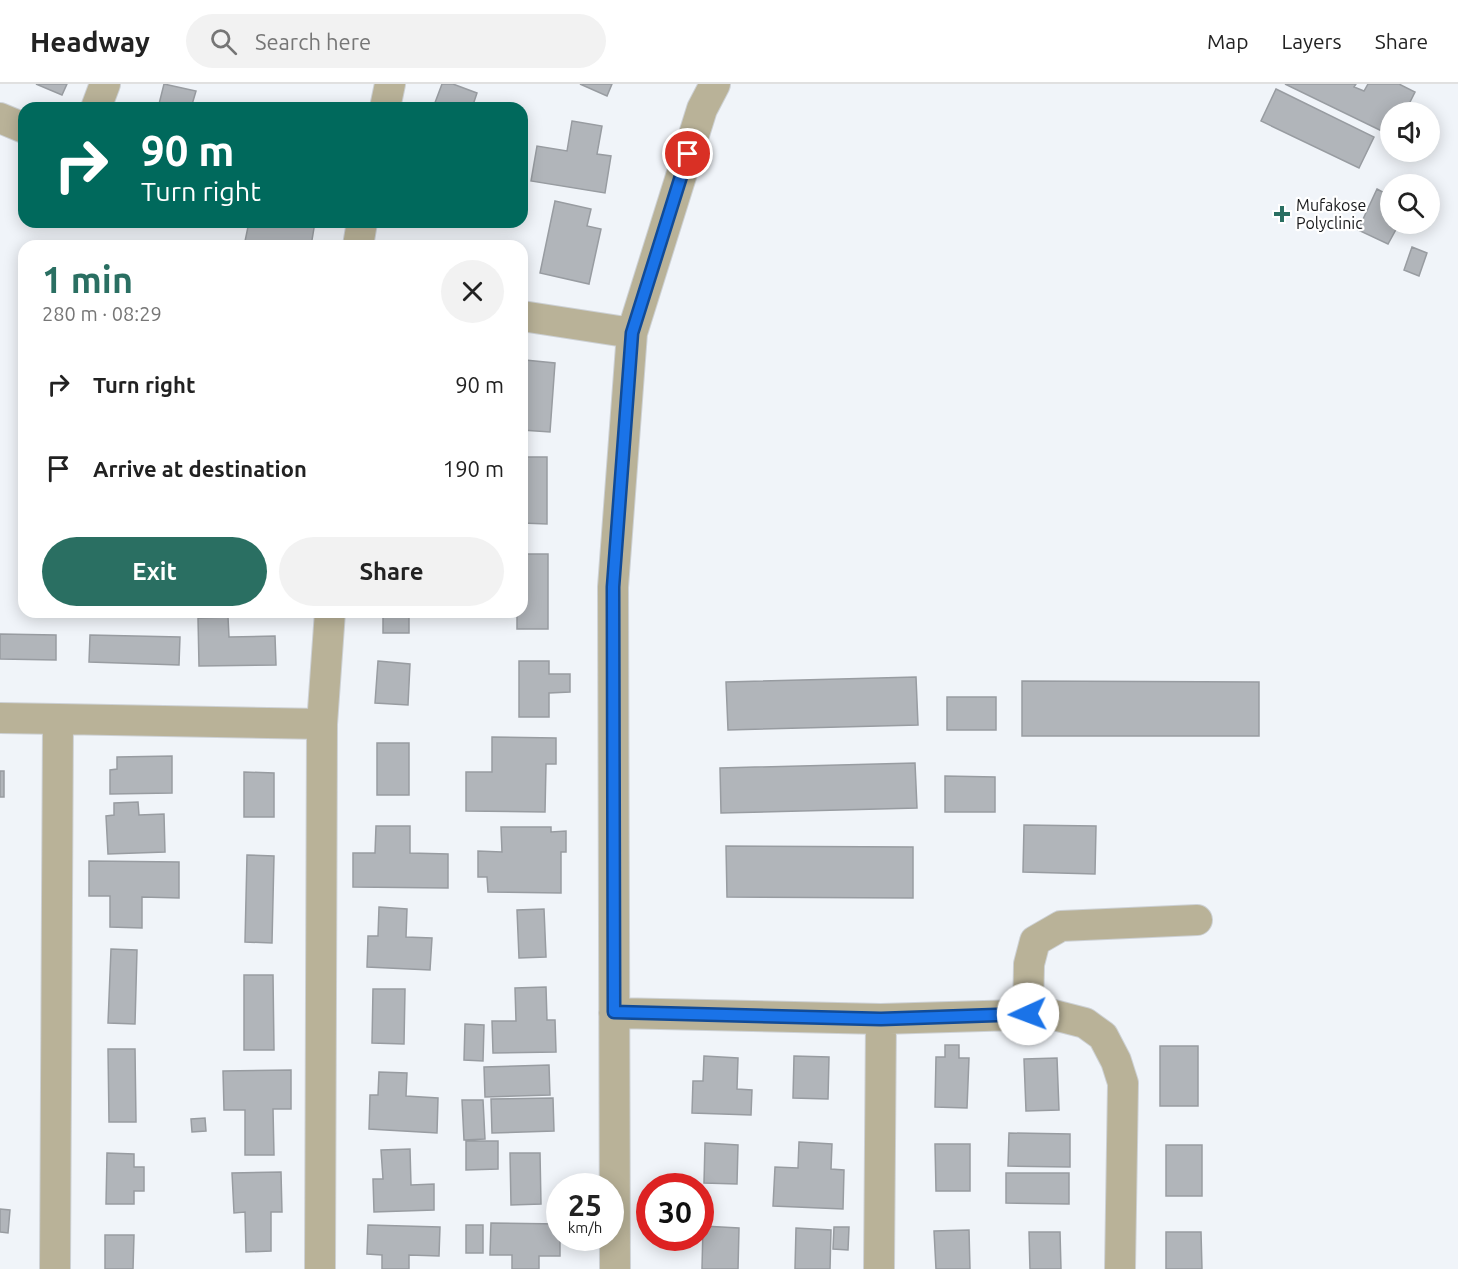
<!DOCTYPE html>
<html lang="en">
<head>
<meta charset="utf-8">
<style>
  :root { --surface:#fff; --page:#f2f2f2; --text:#222; --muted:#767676; --line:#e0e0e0; --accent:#2a6f62 }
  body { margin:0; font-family:Ubuntu,sans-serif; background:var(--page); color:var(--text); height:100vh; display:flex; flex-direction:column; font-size:22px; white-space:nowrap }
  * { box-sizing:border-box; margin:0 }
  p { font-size:20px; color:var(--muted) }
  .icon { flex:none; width:33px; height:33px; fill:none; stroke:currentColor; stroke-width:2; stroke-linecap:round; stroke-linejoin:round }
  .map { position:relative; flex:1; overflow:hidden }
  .panel { position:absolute; left:18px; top:156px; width:510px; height:378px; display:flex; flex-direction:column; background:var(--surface); border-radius:18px; box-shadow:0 3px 15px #0003 }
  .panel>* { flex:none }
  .top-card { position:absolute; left:18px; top:18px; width:510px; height:126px; border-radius:18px; box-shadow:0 3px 15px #0003; background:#00695c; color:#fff; overflow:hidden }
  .controls { position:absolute; left:1380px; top:18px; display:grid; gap:12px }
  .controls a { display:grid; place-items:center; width:60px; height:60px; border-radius:50%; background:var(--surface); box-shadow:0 3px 15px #0003; font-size:30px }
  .speed { position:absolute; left:546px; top:1089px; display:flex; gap:12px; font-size:30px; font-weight:700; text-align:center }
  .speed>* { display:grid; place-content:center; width:78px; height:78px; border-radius:50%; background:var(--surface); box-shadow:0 3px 15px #0003; line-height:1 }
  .speed small { font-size:15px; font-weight:400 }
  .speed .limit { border:9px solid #d22; background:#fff; color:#111 }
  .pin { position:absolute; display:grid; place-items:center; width:51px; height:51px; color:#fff; margin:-26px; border:3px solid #fff; border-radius:50%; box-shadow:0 2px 6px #0007 }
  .me { position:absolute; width:66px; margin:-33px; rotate:268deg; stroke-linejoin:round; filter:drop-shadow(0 0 4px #0008) }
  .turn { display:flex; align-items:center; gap:21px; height:126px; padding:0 24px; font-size:27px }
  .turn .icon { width:78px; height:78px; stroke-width:2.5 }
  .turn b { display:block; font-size:42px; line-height:51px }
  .round { display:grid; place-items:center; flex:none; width:63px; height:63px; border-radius:32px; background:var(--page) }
  .head { display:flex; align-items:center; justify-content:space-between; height:102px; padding:0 24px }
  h1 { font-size:36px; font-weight:600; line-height:45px; color:var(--accent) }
  .primary-button { display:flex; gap:12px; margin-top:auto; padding:12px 24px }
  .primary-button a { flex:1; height:69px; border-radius:36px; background:var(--accent); color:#fff; font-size:24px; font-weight:600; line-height:69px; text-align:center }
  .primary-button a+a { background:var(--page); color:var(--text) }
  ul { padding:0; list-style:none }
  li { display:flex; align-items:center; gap:18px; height:84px; padding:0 24px }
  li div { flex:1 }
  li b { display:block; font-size:22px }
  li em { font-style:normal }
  header { display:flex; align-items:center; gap:36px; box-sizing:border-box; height:84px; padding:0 30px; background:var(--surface); border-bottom:2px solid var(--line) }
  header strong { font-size:28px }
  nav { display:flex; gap:33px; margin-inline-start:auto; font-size:21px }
  .search { width:420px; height:54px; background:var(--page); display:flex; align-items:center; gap:15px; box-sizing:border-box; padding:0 21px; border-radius:33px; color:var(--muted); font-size:22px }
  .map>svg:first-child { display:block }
  .building { fill:#b1b5ba; stroke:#989ca1; stroke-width:1.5 }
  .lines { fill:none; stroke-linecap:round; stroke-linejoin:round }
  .minor-casing { stroke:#cdd1d5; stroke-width:32 }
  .minor { stroke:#b9b298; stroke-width:30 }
  .route-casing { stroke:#114b97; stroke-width:15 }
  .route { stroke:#1a73e8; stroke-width:10 }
  .poi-dot { fill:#2a6f62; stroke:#fff; stroke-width:2 }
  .labels { text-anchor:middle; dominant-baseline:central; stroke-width:4.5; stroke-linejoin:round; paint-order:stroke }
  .poi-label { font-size:16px; fill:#17181a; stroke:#fff; text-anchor:start }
</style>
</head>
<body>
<header>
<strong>Headway</strong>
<div class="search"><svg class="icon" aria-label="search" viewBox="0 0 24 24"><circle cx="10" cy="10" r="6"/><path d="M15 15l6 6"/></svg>Search here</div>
<nav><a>Map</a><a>Layers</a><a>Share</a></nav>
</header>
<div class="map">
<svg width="1458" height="1185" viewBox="0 0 1458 1185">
  <rect width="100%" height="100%" fill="#f0f4f9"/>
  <path class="building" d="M36 0H67L62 11Z
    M164 0 196 7 191 24H158Z
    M442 0H453L477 9 472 24H433Z
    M580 0H612L607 12Z
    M1285 0H1356L1354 3 1364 7 1368 0H1399L1415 8 1405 28H1390V51Z
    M1276 5 1374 53 1359 84 1261 37Z
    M572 37 602 42 597 70 611 72 605 109 531 97 537 62 567 67Z
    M1377 105 1390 112V140H1399L1388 160 1358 146Z
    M555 117 591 125 587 142 601 145 589 200 540 189Z
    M249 138H315L311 162H244Z
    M218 157 234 159 233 162H217Z
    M1412 163 1427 169 1419 192 1404 186Z
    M525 276 555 279 550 348 522 346Z
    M522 373H547V440L522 439Z
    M522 470H548V545H517V528H522Z
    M383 528H409V549H383Z
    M228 533 229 553 275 552 276 581 199 582 198 534Z
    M0 550 56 551V576L0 575Z
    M90 551 180 553 179 581 89 578Z
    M378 577 410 580 408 621 375 619Z
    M519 577H549V590H570V608L549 609V633H519Z
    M916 593 918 641 728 646 726 598Z
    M1022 597 1259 598V652H1022Z
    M947 613H996V646H947Z
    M492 653 556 654V680H546L545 728 466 727V688H492Z
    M377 659H409V711H377Z
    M172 672V709L110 710V686L117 685V673Z
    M915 679 917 724 721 729 720 684Z
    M0 687H4V713H0Z
    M244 688 274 689V733H244Z
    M945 692 995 693V728H945Z
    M138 718 139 731 164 730 165 768 108 770 106 732 114 731V719Z
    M1024 741 1096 742 1095 790 1023 788Z
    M376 742H410V769L448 770V804L353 803V769H375Z
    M501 743H551V748L566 747V768H561V809L488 808 487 793H478V767L502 768Z
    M726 762 913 763V814L727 813Z
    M247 771 274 772 272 859 245 858Z
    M89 777 179 778V814L142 813V844L110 843V812H89Z
    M379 823 407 825 406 853 432 854 430 886 367 883 368 852H378Z
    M544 825 546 873 519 874 517 826Z
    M111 865 137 866 135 940 108 939Z
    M244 891H273L274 966H244Z
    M546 903 547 936H555L556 968 493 969 492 937H516L515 904Z
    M373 905H405L404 960 372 959Z
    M465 940 484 941 483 977 464 976Z
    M945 961H959V974H969L967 1024 935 1023 936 973H945Z
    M1160 962H1198V1022H1160Z
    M108 965H135L136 1038H109Z
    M704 972 738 974 737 1005 752 1006 751 1031 692 1029 693 997H703Z
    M794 972 829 973 828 1015 793 1014Z
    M1057 974 1059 1026 1026 1027 1024 975Z
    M549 981 550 1011 485 1013 484 983Z
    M291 986V1025H273L274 1071H245V1026H224L223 987Z
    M379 988 407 989 406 1012 438 1014 437 1049 369 1045 370 1011H378Z
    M553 1014 554 1047 492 1049 491 1015Z
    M462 1016H483L485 1055 464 1056Z
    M205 1034 206 1047 192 1048 191 1035Z
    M1009 1049 1070 1050V1083L1008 1082Z
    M466 1057H498V1085L466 1086Z
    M799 1058 832 1060 831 1085 844 1086 843 1125 773 1122 775 1083 798 1084Z
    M705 1059 738 1061 737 1100 704 1099Z
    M935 1060H970V1107H936Z
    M1166 1061H1202V1112H1166Z
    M410 1065 411 1101 434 1100V1126L374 1128 373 1095H383L381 1066Z
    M107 1069 134 1070V1083H144V1107H134V1120H106Z
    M510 1069H540L541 1120 511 1121Z
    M281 1088 282 1128H271V1167L246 1168 245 1128 234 1129 232 1089Z
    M1006 1089H1069V1120L1006 1119Z
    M0 1125 10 1126 8 1149 0 1148Z
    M491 1139 560 1140V1172H539V1185H512V1171H490Z
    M368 1141 440 1143 439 1172 409 1171V1185H382V1171L367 1170Z
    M466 1141H483V1169H466Z
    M703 1142 739 1144 738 1185H702Z
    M834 1143H849L848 1166 833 1165Z
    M796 1144 831 1146 830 1185H795Z
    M969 1146 970 1185H936L934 1147Z
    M1029 1148H1060L1061 1185H1030Z
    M1166 1148H1201L1202 1185H1166Z
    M105 1151H134L133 1185H105Z"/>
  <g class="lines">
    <g class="minor-casing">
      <path id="minor" d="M96 24 105 0
        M385 24 390 0
        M0 34 24 44
        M358 162 362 138
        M522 232 632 249
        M0 634 58 635 55 1185
        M58 635 322 640
        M614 929 881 935 1050 930 1085 939 1103 952 1116 977 1123 999 1120 1185
        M1028 930 1029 880 1035 857 1061 842 1197 836
        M320 1185 322 640 330 528
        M615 1185 613 503 632 249 702 25 715 0
        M879 1185 881 935"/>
    </g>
    <use href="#minor" class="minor"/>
  </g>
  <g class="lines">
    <g class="route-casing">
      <path id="route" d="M688 70 632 249 613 503 614 928 881 935 1028 930"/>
    </g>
    <use href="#route" class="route"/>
  </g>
  <path class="poi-dot" d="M1279 121h6v6h6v6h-6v6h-6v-6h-6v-6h6z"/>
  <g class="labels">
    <g class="poi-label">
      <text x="1296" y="121">Mufakose<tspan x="1296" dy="18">Polyclinic</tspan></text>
    </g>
  </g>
</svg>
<div class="controls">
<a><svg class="icon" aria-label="sound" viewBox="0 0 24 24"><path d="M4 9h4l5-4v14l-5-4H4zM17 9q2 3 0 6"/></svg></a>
<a><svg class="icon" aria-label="search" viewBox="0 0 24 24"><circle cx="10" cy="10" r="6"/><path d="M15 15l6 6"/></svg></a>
</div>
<div class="speed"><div>25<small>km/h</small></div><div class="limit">30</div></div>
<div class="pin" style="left:688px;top:70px;background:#d93025"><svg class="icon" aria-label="arrive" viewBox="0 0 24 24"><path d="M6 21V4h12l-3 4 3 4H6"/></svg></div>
<svg class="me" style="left:1028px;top:930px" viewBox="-20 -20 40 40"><circle r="19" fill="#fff"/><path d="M0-13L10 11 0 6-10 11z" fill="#1a73e8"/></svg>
<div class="top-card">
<div class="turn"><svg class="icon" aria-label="right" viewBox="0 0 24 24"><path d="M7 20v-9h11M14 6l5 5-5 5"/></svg><div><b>90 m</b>Turn right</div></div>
</div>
<section class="panel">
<div class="head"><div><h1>1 min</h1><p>280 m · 08:29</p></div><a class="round"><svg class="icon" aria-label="close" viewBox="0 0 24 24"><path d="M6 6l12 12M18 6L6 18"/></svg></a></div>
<ul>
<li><svg class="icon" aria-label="right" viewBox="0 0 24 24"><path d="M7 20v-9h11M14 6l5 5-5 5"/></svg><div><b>Turn right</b></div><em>90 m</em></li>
<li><svg class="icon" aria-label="arrive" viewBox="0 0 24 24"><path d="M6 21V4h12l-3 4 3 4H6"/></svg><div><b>Arrive at destination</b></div><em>190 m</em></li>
</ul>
<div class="primary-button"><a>Exit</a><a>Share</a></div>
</section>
</div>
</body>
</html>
